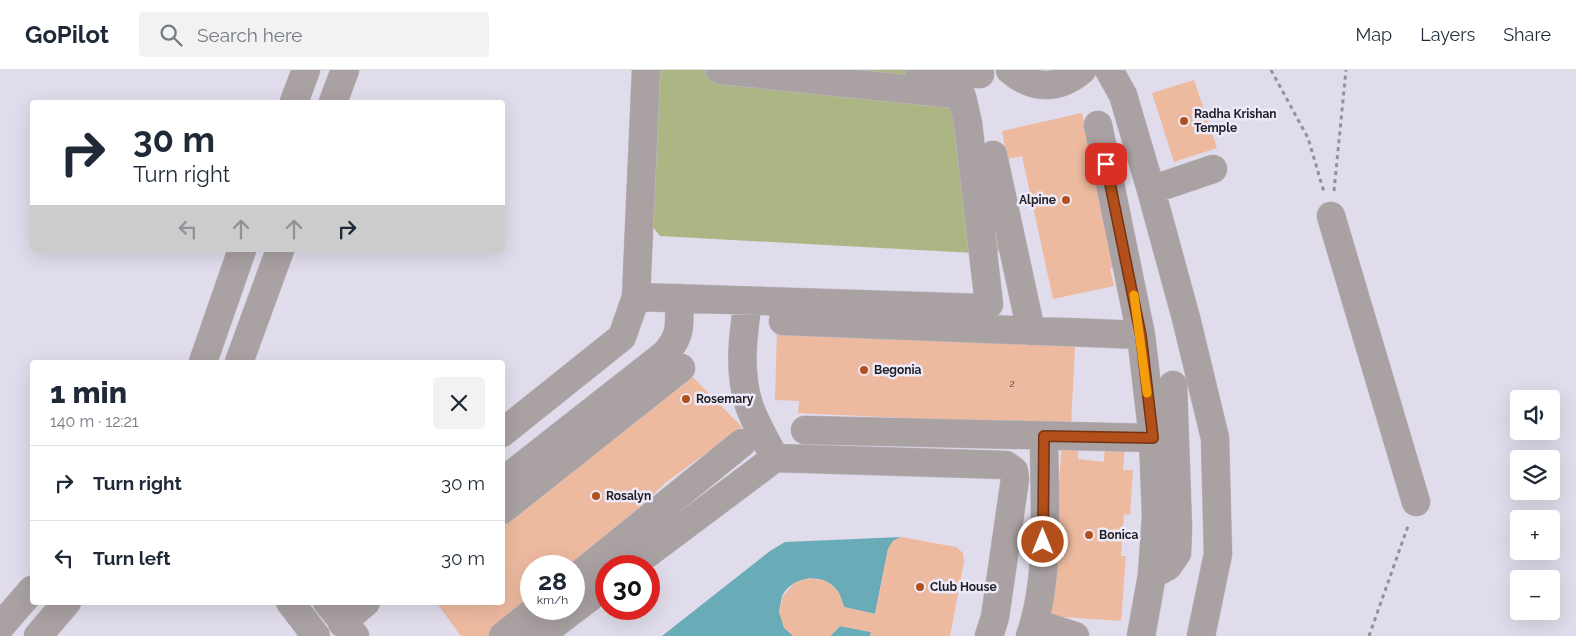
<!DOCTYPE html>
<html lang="en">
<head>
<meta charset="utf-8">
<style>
  :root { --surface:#fff; --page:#f2f2f3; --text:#1f2937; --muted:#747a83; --line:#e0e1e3 }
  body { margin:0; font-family:Raleway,sans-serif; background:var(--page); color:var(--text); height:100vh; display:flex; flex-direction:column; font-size:19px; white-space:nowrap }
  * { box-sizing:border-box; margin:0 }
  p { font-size:16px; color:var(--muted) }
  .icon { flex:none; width:28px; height:28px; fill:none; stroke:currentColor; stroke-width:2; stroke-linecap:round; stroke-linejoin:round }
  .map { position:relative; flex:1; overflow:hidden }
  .panel { position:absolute; left:30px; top:290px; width:475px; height:245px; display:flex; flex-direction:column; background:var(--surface); border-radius:5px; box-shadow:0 5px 20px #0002 }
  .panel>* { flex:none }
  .banner { position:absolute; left:30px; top:30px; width:475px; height:152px; border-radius:5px; box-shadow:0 5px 20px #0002; background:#fff; color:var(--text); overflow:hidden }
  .controls { position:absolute; left:1510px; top:320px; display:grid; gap:10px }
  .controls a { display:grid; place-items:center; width:50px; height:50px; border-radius:5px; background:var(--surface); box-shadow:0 5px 20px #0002; font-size:25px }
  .speed { position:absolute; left:520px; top:485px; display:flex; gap:10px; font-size:25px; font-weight:700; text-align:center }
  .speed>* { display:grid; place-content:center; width:65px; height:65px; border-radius:50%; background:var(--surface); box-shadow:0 5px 20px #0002; line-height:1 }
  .speed small { font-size:12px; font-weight:400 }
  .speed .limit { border:8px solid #d22; background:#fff; color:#111 }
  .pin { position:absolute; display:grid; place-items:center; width:42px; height:42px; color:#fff; margin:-21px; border-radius:10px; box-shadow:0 2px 8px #0006 }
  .me { position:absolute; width:55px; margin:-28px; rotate:0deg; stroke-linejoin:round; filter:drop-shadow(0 0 4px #0008) }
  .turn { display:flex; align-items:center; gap:18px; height:105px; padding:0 20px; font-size:22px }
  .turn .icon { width:65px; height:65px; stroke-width:2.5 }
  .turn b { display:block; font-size:35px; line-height:42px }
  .lanes { display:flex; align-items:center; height:48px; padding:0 20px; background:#0003; justify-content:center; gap:25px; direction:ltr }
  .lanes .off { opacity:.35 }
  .round { display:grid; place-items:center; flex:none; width:52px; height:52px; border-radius:5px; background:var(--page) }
  .headline { display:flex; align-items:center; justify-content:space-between; height:85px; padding:0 20px }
  h1 { font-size:30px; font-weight:800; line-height:38px }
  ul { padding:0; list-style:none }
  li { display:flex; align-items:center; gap:15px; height:75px; padding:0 20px; border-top:1px solid var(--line) }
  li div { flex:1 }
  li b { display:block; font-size:19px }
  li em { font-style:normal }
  header { display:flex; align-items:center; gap:30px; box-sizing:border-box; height:70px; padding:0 25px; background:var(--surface); border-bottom:1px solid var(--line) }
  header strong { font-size:24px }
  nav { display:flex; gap:28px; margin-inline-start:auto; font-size:18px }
  .search { width:350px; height:45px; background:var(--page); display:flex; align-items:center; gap:12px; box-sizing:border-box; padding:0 18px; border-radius:5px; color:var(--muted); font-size:19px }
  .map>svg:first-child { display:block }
  .green { fill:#adb585 }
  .water { fill:#6aabb8 }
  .building { fill:#edbaa0 }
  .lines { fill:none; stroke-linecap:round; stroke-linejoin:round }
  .minor-casing { stroke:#bdbac7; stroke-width:29 }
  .path { stroke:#93909b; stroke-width:3; stroke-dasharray:4 4; stroke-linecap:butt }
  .minor { stroke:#a9a1a2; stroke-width:28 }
  .route-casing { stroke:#743311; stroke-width:12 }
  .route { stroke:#b24f1a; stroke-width:9 }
  .slow { stroke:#f59e0b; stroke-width:9 }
  .poi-dot { fill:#b24f1a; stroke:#ede9f8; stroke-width:2 }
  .labels { text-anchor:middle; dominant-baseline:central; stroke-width:5; stroke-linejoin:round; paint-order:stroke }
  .number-label { font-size:10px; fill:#534643 }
  .poi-label { font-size:12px; font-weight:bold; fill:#201f24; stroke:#ede9f8; text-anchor:start }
</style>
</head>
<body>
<header>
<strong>GoPilot</strong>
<div class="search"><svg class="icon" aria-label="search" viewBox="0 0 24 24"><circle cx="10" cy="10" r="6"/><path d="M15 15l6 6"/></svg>Search here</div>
<nav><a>Map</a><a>Layers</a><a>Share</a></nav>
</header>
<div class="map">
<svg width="1576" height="566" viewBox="0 0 1576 566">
  <rect width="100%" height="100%" fill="#e0dceb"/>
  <path class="green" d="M658 0H961L1001 180 992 184 660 166 652 156Z"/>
  <path class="water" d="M901 467 893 471 888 479 875 544 844 537C842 532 841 526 838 522 826 502 792 505 782 526 781 531 780 537 779 542L793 566H662L770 481 785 472Z
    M840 556 871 562 870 566H830Z"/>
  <path class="building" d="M1194 10 1217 78 1174 92 1152 23Z
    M1082 43 1122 196 1110 198 1114 216 1053 229 1022 86 1007 89 1002 61Z
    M777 259 1075 276 1071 356 798 343 799 331 775 330Z
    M686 300 742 357 665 413 574 503V496H531V536L491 566H461L436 532H502V454L624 361Z
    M1062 371 1079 372 1078 389 1104 392 1105 375 1125 376 1123 400H1133L1130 445 1124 444 1121 486H1126L1121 551 1049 546Z
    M901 467 956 477 963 483 964 492 950 566H870L871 562 840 556 830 566H793L784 558 779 542 783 526 794 513 809 508 826 511 838 521 844 537 875 544 888 479 893 471Z"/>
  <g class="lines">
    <g class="minor-casing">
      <path id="minor" d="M919 0 980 4
        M1010 0C1033 20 1059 20 1082 0
        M1109 0 1123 25 1151 120 1186 248 1215 368 1218 484 1201 566
        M294 32 306 0
        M333 32 345 0
        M993 85 1031 261
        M1151 120 1213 99
        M1331 146 1416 432
        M636 227 982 238 989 234 968 53 962 27 954 24 720 0
        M783 251 1141 265
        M203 292 242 180
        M239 292 280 180
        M805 360 1153 368 1141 265 1098 55
        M502 363 622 267 636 227 646 0
        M775 388 1006 395 1014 401 1015 409 995 547 989 566
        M502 412 665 284C683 264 679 253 679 228
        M502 440 681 298
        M631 496 775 388C766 371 755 353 749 335 738 301 743 265 748 231
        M1152 505 1156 446 1153 368
        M574 509 742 373
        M290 532 316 566
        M327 532 355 566
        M342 553 366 532
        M1035 553 1075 566
        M0 557 32 520
        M38 566 67 532
        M503 566 537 539
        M539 566 606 515
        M1030 566C1051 507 1044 429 1044 366
        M1141 566 1152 505 1168 496 1177 483 1178 458 1173 315"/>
    </g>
    <path class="path" d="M1271 0 1308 68 1324 122
      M1334 121 1346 0
      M1369 566 1408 456"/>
    <use href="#minor" class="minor"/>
  </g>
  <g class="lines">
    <g class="route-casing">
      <path id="route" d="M1043 472 1044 366 1153 368 1141 266 1106 94"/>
    </g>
    <use href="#route" class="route"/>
    <path class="slow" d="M1134 225 1147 323"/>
  </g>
  <g class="poi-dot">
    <circle cx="1184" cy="51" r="5"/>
    <circle cx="1066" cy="130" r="5"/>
    <circle cx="864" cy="300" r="5"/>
    <circle cx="686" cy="329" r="5"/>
    <circle cx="596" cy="426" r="5"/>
    <circle cx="1089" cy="465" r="5"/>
    <circle cx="920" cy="517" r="5"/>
  </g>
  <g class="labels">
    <g class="number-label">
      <text x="1012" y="313">2</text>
    </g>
    <g class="poi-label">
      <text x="1194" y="44">Radha Krishan<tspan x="1194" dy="14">Temple</tspan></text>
      <text x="1056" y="130" text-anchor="end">Alpine</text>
      <text x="874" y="300">Begonia</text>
      <text x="696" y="329">Rosemary</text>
      <text x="606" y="426">Rosalyn</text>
      <text x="1099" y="465">Bonica</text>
      <text x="930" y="517">Club House</text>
    </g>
  </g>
</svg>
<div class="controls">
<a><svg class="icon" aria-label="sound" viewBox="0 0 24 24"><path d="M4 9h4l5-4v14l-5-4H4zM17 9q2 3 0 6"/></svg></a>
<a><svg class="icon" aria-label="layers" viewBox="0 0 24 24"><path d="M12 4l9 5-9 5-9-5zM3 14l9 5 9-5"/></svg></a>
<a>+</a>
<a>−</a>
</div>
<div class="speed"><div>28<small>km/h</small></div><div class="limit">30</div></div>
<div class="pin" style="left:1106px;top:94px;background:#d93025"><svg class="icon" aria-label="arrive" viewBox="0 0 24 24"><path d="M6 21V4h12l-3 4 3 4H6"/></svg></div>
<svg class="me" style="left:1043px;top:472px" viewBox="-20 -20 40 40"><circle r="17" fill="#b24f1a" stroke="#fff" stroke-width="3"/><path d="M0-11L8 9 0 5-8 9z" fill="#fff"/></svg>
<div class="banner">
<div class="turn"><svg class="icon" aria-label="right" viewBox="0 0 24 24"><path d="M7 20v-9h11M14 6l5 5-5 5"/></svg><div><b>30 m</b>Turn right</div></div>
<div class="lanes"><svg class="icon off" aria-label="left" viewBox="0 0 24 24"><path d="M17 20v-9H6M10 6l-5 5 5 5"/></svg><svg class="icon off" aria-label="ahead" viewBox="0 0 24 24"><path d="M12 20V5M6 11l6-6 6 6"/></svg><svg class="icon off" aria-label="ahead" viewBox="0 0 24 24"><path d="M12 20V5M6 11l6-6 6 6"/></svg><svg class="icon" aria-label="right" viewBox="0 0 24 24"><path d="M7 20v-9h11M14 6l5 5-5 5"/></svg></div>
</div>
<section class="panel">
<div class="headline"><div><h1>1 min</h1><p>140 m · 12:21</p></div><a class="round"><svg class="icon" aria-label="close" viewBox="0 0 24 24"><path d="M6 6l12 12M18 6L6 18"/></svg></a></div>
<ul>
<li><svg class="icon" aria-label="right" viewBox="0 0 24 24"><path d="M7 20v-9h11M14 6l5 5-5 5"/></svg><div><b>Turn right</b></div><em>30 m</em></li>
<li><svg class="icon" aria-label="left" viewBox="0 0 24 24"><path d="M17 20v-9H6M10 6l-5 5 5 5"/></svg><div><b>Turn left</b></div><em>30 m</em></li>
</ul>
</section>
</div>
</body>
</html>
